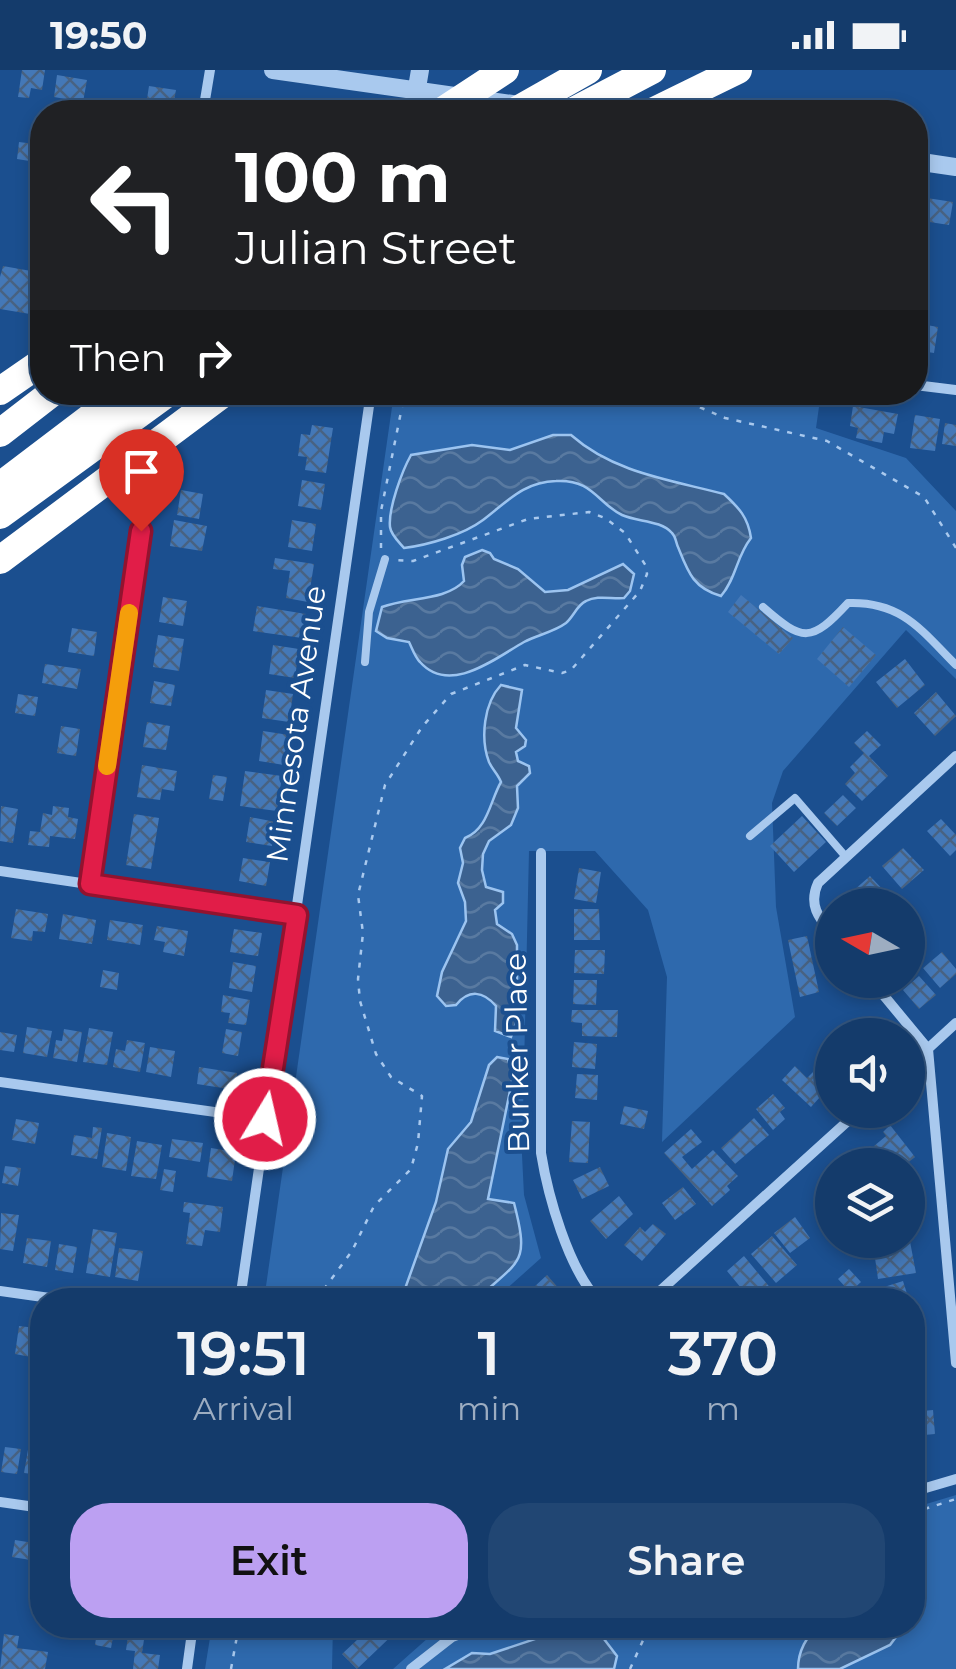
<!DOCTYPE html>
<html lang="en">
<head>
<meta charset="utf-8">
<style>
  :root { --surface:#143b6b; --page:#214673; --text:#f1f3f6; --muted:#9dadc1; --line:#33557e; --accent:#bca0f2 }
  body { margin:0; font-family:Montserrat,sans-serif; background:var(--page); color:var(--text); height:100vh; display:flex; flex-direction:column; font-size:38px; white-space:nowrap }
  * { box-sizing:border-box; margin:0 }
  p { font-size:32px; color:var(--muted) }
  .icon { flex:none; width:55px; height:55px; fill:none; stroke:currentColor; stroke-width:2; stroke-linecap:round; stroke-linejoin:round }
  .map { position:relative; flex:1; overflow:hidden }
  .sheet { position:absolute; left:30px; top:1218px; width:895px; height:350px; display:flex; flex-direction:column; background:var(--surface); border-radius:40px; box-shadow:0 5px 15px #0003,0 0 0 2px var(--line) }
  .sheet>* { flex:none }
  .hud { position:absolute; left:30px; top:30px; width:898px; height:305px; border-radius:40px; box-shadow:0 5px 15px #0003,0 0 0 2px var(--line); background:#202124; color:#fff; overflow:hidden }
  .needle { width:65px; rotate:279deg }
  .controls { position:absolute; left:815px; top:818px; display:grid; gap:20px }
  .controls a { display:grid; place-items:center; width:110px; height:110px; border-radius:50%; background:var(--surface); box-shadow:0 5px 15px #0003,0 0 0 2px var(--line); font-size:50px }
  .pin { position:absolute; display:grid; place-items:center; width:85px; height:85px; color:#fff; margin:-102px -42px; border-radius:50% 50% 50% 0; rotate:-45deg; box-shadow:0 0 10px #0007 }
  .pin .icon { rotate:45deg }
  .me { position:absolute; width:110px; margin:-55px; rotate:9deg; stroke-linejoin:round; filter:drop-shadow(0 0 8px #0008) }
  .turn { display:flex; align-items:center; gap:35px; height:210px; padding:0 40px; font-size:45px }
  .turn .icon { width:130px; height:130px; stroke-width:2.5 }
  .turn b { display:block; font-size:70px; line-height:85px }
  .then { display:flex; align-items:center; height:95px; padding:0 40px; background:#0003; gap:20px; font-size:38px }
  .eta { display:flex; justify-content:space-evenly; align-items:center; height:170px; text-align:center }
  .eta b { font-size:60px; font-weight:600; line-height:70px }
  .primary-button { display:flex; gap:20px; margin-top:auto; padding:20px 40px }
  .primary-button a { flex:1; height:115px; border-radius:40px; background:var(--accent); color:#111; font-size:40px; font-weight:600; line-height:115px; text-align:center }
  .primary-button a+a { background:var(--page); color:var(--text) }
  .status { display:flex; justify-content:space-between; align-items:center; height:70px; padding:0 50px; background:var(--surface); direction:ltr }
  .status svg { height:28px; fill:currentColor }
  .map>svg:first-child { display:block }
  .grass { fill:#2e69ad }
  .water { fill:url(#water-waves); stroke:#9cc4f0; stroke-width:2.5 }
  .building { fill:url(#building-cross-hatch) }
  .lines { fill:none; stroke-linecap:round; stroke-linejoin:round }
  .path { stroke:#a9c9ee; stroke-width:2.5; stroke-dasharray:5 8; stroke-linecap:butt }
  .service { stroke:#a9c9ee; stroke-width:8 }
  .minor { stroke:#a9c9ee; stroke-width:10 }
  .tertiary { stroke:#a9c9ee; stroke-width:18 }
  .motorway { stroke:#fff; stroke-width:28 }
  .route-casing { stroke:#92132f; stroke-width:25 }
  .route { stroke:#e11d48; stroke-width:18 }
  .slow { stroke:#f59e0b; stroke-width:18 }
  .labels { text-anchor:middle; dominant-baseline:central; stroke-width:8; stroke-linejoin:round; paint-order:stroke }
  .street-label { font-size:30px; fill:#fff; stroke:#1b4f8f }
</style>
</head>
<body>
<div class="status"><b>19:50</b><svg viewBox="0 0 49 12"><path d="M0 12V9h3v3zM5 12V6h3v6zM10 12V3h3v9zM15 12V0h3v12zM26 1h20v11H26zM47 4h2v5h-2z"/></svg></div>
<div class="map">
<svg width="956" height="1599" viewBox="0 0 956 1599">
  <defs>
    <pattern id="water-waves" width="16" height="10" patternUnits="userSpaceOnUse" patternTransform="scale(2.5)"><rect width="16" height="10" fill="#3c6290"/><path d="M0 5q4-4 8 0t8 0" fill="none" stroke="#597aa1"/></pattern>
    <pattern id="building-cross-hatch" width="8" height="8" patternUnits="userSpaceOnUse" patternTransform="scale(2.5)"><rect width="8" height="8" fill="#4478b7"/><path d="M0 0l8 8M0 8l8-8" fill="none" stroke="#486282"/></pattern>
  </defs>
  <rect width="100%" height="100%" fill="#1b4f8f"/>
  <path class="grass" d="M394 323H821L816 358 906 388 956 441V609L906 560 783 701 772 733 776 837 795 947 662 1072 667 907 648 840 595 781H529L522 1085 524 1125 541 1188 494 1230H264Z
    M956 1425V1599H393L437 1560 470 1570 531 1555H912L913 1438Z
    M212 1555H333L332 1599H205Z"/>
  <path class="water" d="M553 365H571C614 403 671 410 724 424 739 438 748 447 751 468 736 487 737 507 721 526 693 518 688 502 678 477 676 473 676 467 672 463 661 450 637 452 622 445 597 433 593 409 556 411 523 412 507 432 483 450 463 465 428 475 404 478 399 472 391 465 390 457 388 439 402 401 411 385L472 375 510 380Z
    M482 480 490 483 494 489 518 499 545 522 568 520 623 494 634 504 630 521 624 528C611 529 597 525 586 531 577 535 574 546 566 553 554 562 537 565 524 572 497 587 450 626 420 592 415 587 412 578 409 572L387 568 376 561 382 537C408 527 446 531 464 511L462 495 465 487Z
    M501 615 522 620 516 658 526 670 525 676 516 682 518 691 529 696 530 703 517 716 518 738 511 755 489 771 483 784 482 800 486 817 503 822V833L495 840 497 854 512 864 517 875V950L511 967 495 961 496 936C483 921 469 919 456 935L446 936 437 926 442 902 466 851 465 832 458 813 463 793 460 778 465 768C488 759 490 731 501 712 498 704 492 699 489 692 480 668 484 633 501 615Z
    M497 987 508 989 513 1006 488 1129 514 1133C530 1195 520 1189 476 1230H401L436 1132 448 1079 471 1052 489 995Z
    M821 1555H905L890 1575 840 1599H798C798 1582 806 1565 821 1555Z
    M574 1556H594L617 1586 614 1599H445L472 1583 490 1584Z"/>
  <path class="building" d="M22 0H45L42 20 31 18 29 28 18 27Z
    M57 5 87 10 83 32 54 27Z
    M149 16 176 20 172 42H145Z
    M19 72 42 75V93L17 89Z
    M927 128 953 132 949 155 923 151Z
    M3 196 31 201 29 214 42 216V246L0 239V207Z
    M915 253 938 257 934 283 915 280Z
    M853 336 898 344 894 364 884 362 882 373 856 368 858 358 850 356Z
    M915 345 940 349 935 381 910 378Z
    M945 353 956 355V376L942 374Z
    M312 355 333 358 326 403 305 400 307 387 298 386 301 364 310 365Z
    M302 410 325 414 321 440 298 436Z
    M181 420 203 424 199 449 177 445Z
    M174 450 207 456 202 481 170 476Z
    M292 450 316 454 312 481 288 477Z
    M275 488 314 494 308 532 286 528 290 501 273 499Z
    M741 525 793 568 779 584 728 542Z
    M163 527 187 531 183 556 159 552Z
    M257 536 306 544 302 568 253 561Z
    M843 557 876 585 849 617 817 589Z
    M72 558 97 562 94 586 68 582Z
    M158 565 184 569 179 601 153 597Z
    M273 575 299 579 295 608 269 604Z
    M905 589 925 615 897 638 876 612Z
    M45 594 81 599 77 619 42 613Z
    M154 611 175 615 171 636 150 633Z
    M266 620 293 624 289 652 262 648Z
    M936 622 956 646 935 666 914 643Z
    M18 624 38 627 35 646 15 643Z
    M147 652 170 656 166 680 143 677Z
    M61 656 80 659 76 686 57 683Z
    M263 661 289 665 284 695 259 691Z
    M867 661 881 675 869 686 888 706 862 731 845 714 855 703 850 697 864 683 854 673Z
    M142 695 177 701 174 721 162 719 160 730 137 727Z
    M245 701 282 706 277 741 240 736Z
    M213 705 227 707 223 731 209 729Z
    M843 725 856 738 837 756 824 743Z
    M1 736 18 739 13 773 0 771Z
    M53 736 69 738 68 747 78 749 75 769 50 766 49 777 28 775 30 761 40 762 43 743 52 745Z
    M134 744 159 748 151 799 126 795Z
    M802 746 826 772 794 802 770 776Z
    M250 747 276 752 272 776 246 772Z
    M941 749 956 765V780L950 786 927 761Z
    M903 778 924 800 902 819 882 796Z
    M243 788 270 792 266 816 239 811Z
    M579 798 601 802 596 833 574 829Z
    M870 806 887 824 874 835H865L853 821Z
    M16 839 48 844 45 862 33 861 32 871 11 868Z
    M574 839H599L600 870H574Z
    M63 844 96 850 92 874 59 869Z
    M110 850 143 855 140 875 107 870Z
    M157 856 188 861 184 886 163 882 165 872 154 870Z
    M234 859 262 863 258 886 230 882Z
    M807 866 819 922 800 927 788 870Z
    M575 880H605L604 904 574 903Z
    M942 882 956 899V904L940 918 923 898Z
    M233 892 256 896 252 922 229 918Z
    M103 900 119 903 117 920 100 917Z
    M919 906 936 925 919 939 903 920Z
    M574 910H597L596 935 573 934Z
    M223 925 250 930 246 955 228 953 230 943 221 942Z
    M572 940H618L617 967 582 966V953L571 952Z
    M27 957 52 961 47 987 23 983Z
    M89 958 113 962 107 995 83 992Z
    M64 959 82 962 77 992 53 988 56 970 62 971Z
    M226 959 242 962 238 986 222 983Z
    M0 962 17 965 14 982 0 980Z
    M127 970 145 973 140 1002 113 997 116 979 125 981Z
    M574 972 597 974 595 999 572 997Z
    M150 977 175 981 171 1007 146 1002Z
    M795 996 807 1008 814 1001 830 1016 811 1037 782 1010Z
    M199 997 237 1003 235 1020 197 1014Z
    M577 1004 598 1005 597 1030 575 1028Z
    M773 1024 785 1038 780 1042 785 1049 773 1060 756 1039Z
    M624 1036 648 1041 644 1059 620 1054Z
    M754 1048 769 1065 735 1094 721 1078Z
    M16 1049 39 1053 35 1074 12 1070Z
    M572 1051 590 1052 588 1093 569 1092Z
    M890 1055 915 1087 905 1095H883L887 1091 874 1076 886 1066 883 1062Z
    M93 1057 102 1058 97 1089 71 1085 74 1065 92 1068Z
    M691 1059 702 1072 682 1087 692 1099 713 1080 738 1106 727 1116 730 1120 712 1136 664 1083Z
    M107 1063 131 1067 126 1101 102 1097Z
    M172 1069 203 1073 200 1092 169 1087Z
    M137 1071 162 1075 156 1109 131 1106Z
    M211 1078 236 1082 232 1111 207 1107Z
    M5 1096 21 1098 18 1116 2 1113Z
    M600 1097 609 1116 582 1129 573 1110Z
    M164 1099 176 1101 173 1122 160 1120Z
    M683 1117 696 1134 675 1150 662 1133Z
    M619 1126 633 1144 606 1169 590 1151Z
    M184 1132 223 1137 220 1162 205 1160 202 1176 186 1174 190 1143 183 1142Z
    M1 1143 19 1145 13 1181 0 1179Z
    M795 1147 810 1168 790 1183 774 1163Z
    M653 1154 666 1164 642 1191 624 1175 640 1157 645 1162Z
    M93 1159 117 1163 110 1207 86 1203Z
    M908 1161 916 1203 878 1209 874 1181 883 1179 882 1170H908Z
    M772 1166 797 1195 776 1213 751 1184Z
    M27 1168 51 1171 47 1197 23 1193Z
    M59 1174 77 1177 73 1203 55 1200Z
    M119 1178 143 1181 138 1211 115 1207Z
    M744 1186 772 1220 760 1230H751L727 1201Z
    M849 1199 861 1212 850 1222 838 1209Z
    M547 1205 569 1230H520Z
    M903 1211 909 1230H885L881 1218Z
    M19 1256 36 1258 31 1287 15 1284Z
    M933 1340 935 1364 913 1366 912 1342Z
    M29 1374 42 1376V1405L24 1403Z
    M5 1377 21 1379 17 1404 1 1402Z
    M15 1470 40 1474 37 1491 12 1487Z
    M98 1555 115 1557 111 1578 95 1575Z
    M373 1555H403L357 1599 342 1584Z
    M129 1560 145 1563 142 1583 160 1585 158 1599H133L135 1581 126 1580Z
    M4 1564 19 1566 17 1578 48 1582 45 1599H0Z"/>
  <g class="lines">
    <path class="path" d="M664 322 725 348 827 371 924 427 956 478
      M381 478V441L405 322
      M316 1230 352 1181 374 1136 411 1099 418 1073 422 1026 391 1007 376 984 360 931 358 909 363 863 358 825 385 715 422 657 451 624 525 595 562 603 571 600 640 521 647 504 646 496 625 463 605 448 589 442 528 449 413 491 396 490
      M912 1443 956 1429
      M231 1599 239 1555
      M630 1599 650 1555"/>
    <path class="service" d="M763 537C803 572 811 573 848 533 902 531 922 561 956 595
      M365 592 369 542 385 489
      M750 766 795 728 846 787"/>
    <path class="minor" d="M203 42 210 0
      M915 315 956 320
      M541 783V1083C548 1126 568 1198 598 1230
      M0 801 297 845
      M89 814 146 422
      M832 864C819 848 808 835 818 813L956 686
      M871 910 928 979 956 1293
      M908 997 956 953
      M0 1012 265 1049
      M0 1221 64 1230
      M240 1230 371 322
      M650 1230 860 1040
      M912 1422 956 1409
      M0 1432 42 1438
      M187 1599 193 1555
      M411 1599 452 1567 484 1555"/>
    <path class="tertiary" d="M273 0 568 42
      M413 42 420 0
      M915 91 956 97"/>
    <path class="motorway" d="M441 42 505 0
      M514 42 588 0
      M572 42 652 0
      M652 42 738 0
      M0 321 42 292
      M0 363 53 322
      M0 416 124 322
      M0 445 169 322
      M0 490 225 322"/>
  </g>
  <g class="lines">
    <g class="route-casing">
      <path id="route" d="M141 461 90 814 297 845 265 1049"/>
    </g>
    <use href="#route" class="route"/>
    <path class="slow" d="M107 696 129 543"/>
  </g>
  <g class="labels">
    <g class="street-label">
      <text transform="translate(296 654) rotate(-82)">Minnesota Avenue</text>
      <text transform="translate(517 983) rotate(-91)">Bunker Place</text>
    </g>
  </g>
</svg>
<div class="controls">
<a><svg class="needle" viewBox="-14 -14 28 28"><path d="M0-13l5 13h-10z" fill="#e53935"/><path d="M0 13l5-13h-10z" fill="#9dadc1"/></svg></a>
<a><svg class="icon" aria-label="sound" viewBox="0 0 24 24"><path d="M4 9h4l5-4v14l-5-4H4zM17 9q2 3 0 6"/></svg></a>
<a><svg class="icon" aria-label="layers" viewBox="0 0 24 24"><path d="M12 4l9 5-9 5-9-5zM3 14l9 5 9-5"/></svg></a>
</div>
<div class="pin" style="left:141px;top:461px;background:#d93025"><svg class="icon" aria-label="arrive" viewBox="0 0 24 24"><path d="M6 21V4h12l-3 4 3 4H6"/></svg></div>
<svg class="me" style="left:265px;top:1049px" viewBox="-20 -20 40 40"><circle r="17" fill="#e11d48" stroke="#fff" stroke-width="3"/><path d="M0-11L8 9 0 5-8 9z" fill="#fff"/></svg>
<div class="hud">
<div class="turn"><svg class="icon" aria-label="left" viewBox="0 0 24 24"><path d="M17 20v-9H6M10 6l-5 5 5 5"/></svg><div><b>100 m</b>Julian Street</div></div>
<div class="then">Then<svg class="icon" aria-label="right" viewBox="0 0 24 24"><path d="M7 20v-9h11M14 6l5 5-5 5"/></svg></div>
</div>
<section class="sheet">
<div class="eta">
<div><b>19:51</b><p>Arrival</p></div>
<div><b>1</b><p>min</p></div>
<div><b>370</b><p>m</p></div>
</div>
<div class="primary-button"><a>Exit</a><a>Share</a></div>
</section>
</div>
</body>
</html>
